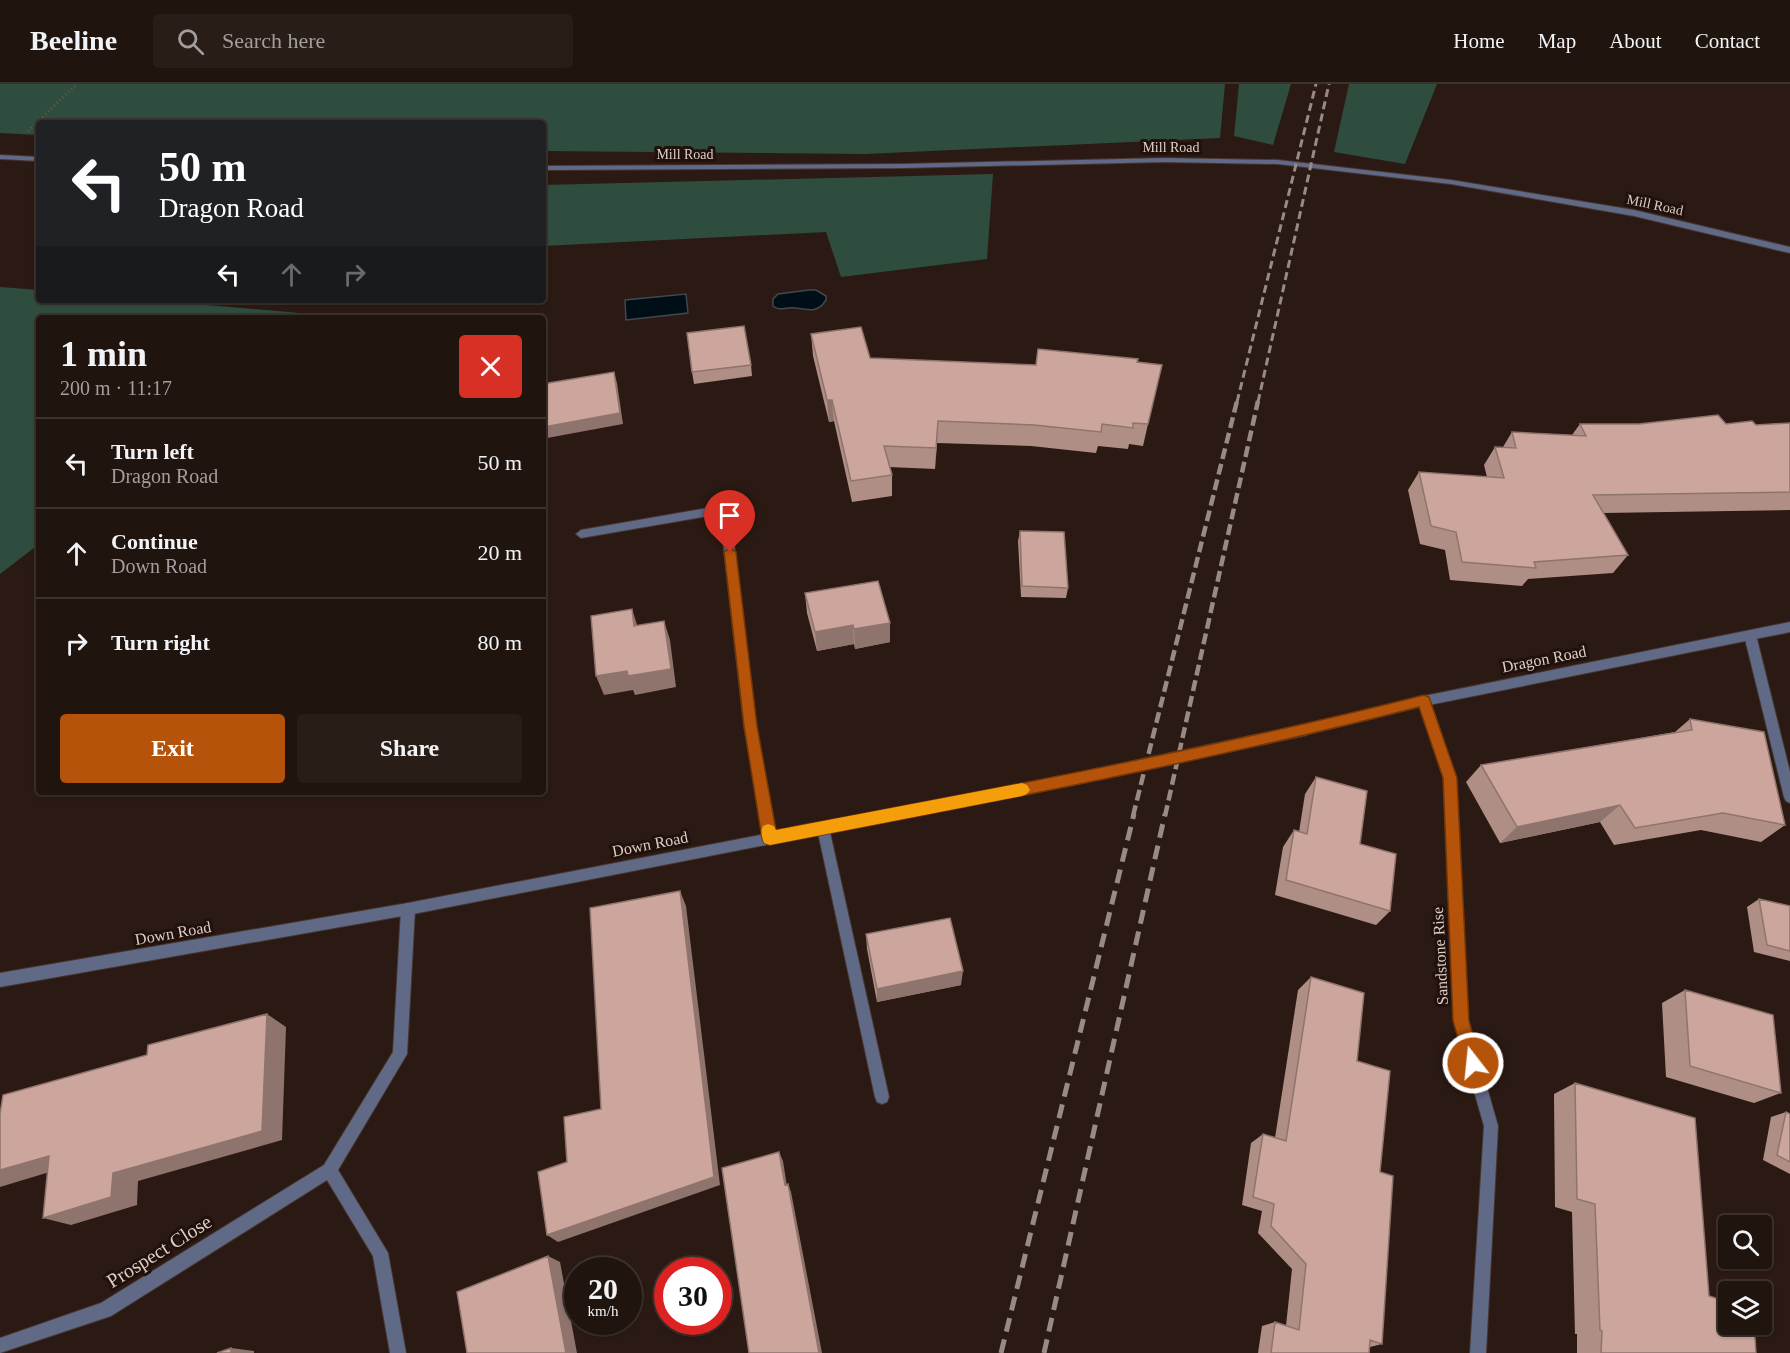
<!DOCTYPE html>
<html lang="en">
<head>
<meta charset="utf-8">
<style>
  :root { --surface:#20140e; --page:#281d17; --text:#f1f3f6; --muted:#a29e9e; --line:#3d332e; --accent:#b45309 }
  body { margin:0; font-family:"Times New Roman",serif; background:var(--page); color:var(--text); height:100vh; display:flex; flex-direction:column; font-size:22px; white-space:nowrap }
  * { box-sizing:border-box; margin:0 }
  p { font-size:20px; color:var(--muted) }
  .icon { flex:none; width:33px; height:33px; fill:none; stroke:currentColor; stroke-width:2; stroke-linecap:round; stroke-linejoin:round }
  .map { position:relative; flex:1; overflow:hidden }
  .drawer { position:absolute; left:36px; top:231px; width:510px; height:480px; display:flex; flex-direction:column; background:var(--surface); border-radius:6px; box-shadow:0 2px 4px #0004,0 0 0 2px var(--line) }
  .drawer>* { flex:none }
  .hud { position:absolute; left:36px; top:36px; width:510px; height:183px; border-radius:6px; box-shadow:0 2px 4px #0004,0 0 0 2px var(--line); background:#202124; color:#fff; overflow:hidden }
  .controls { position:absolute; left:1718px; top:1131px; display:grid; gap:12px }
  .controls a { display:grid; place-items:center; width:54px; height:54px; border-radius:6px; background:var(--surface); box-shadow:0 2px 4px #0004,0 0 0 2px var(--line); font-size:30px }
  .speed { position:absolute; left:564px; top:1173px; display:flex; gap:12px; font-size:30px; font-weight:700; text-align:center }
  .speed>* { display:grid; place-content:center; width:78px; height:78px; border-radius:50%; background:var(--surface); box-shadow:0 2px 4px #0004,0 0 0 2px var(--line); line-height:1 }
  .speed small { font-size:15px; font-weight:400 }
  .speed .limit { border:9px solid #d22; background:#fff; color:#111 }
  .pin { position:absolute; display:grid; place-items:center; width:51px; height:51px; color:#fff; margin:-62px -26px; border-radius:50% 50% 50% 0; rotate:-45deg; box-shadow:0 0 6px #0007 }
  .pin .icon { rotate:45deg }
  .me { position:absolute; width:66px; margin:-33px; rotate:344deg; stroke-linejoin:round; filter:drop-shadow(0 0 4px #0008) }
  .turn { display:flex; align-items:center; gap:21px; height:126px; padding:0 24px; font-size:27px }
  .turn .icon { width:78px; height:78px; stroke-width:2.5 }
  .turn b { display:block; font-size:42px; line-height:51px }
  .lanes { display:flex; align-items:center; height:57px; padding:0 24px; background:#0003; justify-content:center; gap:30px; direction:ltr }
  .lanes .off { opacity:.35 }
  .round { display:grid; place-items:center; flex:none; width:63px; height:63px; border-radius:6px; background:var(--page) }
  .headline { display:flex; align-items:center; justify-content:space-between; height:102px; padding:0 24px }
  h1 { font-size:36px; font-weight:700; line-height:45px }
  .cta { display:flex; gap:12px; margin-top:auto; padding:12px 24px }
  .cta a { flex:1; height:69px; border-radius:6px; background:var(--accent); color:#fff; font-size:24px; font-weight:700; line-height:69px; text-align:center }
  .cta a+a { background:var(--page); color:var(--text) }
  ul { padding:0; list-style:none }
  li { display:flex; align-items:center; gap:18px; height:90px; padding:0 24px; border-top:2px solid var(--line) }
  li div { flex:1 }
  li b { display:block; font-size:22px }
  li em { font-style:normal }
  header { display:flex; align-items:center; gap:36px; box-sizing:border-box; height:84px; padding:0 30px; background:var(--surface); border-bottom:2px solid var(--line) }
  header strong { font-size:28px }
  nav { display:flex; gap:33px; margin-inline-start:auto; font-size:21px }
  .search { width:420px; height:54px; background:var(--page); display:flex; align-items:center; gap:15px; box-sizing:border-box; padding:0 21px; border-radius:6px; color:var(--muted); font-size:22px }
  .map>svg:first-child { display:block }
  .green { fill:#2f4d3e }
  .water { fill:#000e17; stroke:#42484d; stroke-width:1.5 }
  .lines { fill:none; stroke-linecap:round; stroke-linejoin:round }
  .service-casing { stroke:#473730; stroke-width:2 }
  .minor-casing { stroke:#473730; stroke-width:2 }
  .tertiary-casing { stroke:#473730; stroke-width:2 }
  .path { stroke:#675751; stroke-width:3; stroke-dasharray:1 3; stroke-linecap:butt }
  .service { fill:#606986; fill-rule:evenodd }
  .minor { fill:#606986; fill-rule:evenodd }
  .tertiary { fill:#606986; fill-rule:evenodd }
  .rail-far2 { stroke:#988a85; stroke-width:3; stroke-dasharray:8 4.5; stroke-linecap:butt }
  .rail-far1 { stroke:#988a85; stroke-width:4.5; stroke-dasharray:11 5; stroke-linecap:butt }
  .rail { stroke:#988a85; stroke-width:5; stroke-dasharray:14 8; stroke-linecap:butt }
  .tertiary-bridge-casing { stroke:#473730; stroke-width:13; stroke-linecap:butt }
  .tertiary-bridge { stroke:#606986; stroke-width:11 }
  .wall { fill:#af8e86 }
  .shaded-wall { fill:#8f746d }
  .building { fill:#cca59c; stroke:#8f746d; stroke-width:1.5 }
  .route { fill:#b45309; stroke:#753606; stroke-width:1.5 }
  .slow { fill:#f59e0b }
  .labels { text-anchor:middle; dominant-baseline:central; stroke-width:6; stroke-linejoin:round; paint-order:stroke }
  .far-street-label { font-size:14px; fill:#dbcfca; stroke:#21110a }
  .street-label { font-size:16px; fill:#dbcfca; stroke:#21110a }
  .near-street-label { font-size:20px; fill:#dbcfca; stroke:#21110a }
</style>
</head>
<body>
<header>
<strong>Beeline</strong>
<div class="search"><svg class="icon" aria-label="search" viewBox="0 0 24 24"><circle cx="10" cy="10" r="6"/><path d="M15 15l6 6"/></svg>Search here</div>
<nav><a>Home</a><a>Map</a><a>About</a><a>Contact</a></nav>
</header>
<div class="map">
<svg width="1790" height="1269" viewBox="0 0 1790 1269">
  <rect width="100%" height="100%" fill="#2b1a13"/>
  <path class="green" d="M0 0H1225L1220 54 865 70 543 67V39H39V51L0 49Z
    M1239 0H1291L1273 61 1234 52Z
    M1349 0H1437L1405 80 1334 68Z
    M993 90 987 175 841 193 826 148 543 162V101Z
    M0 203 39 206V216H150L334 232 39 234V460L0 490Z"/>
  <path class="water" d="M809 206H816L826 212V216C818 229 809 226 796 224 787 222 780 228 773 222V215L778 210Z
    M686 210 688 229 626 236 625 216Z"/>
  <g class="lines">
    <g class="service-casing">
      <path id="service" d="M725 421 730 425 756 642 776 754 775 758 770 760 765 758 764 754 744 642 720 430 581 454 576 450 581 446Z
        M1750 546 1756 551 1790 688V719L1786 717 1784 713 1744 551Z"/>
    </g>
    <g class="minor-casing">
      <path id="minor" d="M0 71 39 73V77L0 75Z
        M1164 74 1278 76 1451 96 1634 126 1790 163V169L1634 132 1451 100 1278 80 1164 78 902 84 543 86V82L902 80Z
        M1424 612 1428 614 1430 617 1456 694 1468 937 1498 1042 1486 1269H1470L1484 1042 1454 937 1444 694 1418 617 1420 614Z
        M823 738 828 740 829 744 889 1013 887 1018 882 1020 877 1018 875 1013 817 744 818 740Z
        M408 819 413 821 415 825 407 970 338 1086 388 1169 406 1269H390L373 1172 327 1096 111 1232 0 1269V1254L101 1219 324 1081 393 968 401 825 403 821Z"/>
    </g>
    <g class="tertiary-casing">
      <path id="tertiary" d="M1790 538V548L1424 622 1305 651 1301 650 1299 646 1301 642 1305 641 1424 612Z
        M1051 695 1055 696 1057 700 1055 704 1051 705 408 831 0 903V889L408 819Z"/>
    </g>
    <path class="path" d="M28 47 77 0"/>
    <use href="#service" class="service"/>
    <use href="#minor" class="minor"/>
    <use href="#tertiary" class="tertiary"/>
    <path class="rail-far2" d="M1237 318 1316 0
      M1258 318 1329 0"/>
    <path class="rail-far1" d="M1133 732 1237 317
      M1165 732 1258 317"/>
    <path class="rail" d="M1001 1269 1134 730
      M1044 1269 1165 730"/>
    <g class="tertiary-bridge-casing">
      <path id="tertiary-bridge" d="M1051 700 1305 646"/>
    </g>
    <use href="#tertiary-bridge" class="tertiary-bridge"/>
  </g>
  <path class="wall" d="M811 250 870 274 1036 281 1137 278 1148 340 1143 362 1129 360 1128 365 1098 362 1096 369 1031 362 937 359 935 385 889 383 892 391V412L852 418 834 337 829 338 813 272Z
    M751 281 752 292 694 300 692 288Z
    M1790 339V426H1789L1603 429 1628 471 1613 489 1528 495 1522 502 1450 496 1445 466 1420 460 1408 406 1419 388 1487 393 1484 381 1495 363H1503L1512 348 1572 351 1580 340 1756 341Z
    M1020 447 1068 504 1066 514 1021 513 1018 457Z
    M805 509 890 558 855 565 854 560 817 567 807 529Z
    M1690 635 1785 741 1761 758 1701 746 1614 761 1600 738 1500 759 1466 698 1481 681 1675 648Z
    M1316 693 1360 760 1390 827 1376 841 1275 811 1283 763 1294 746 1299 748 1305 710Z
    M1759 815 1790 822V877L1754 868 1747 823Z
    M866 850 961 901 877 918 867 865Z
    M1311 893 1357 977 1380 1088 1382 1260 1370 1263 1369 1269H1258L1262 1242 1275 1238 1286 1242 1292 1185 1258 1149 1262 1127 1242 1121 1251 1059 1263 1050 1275 1054 1298 906Z
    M1685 906 1781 1009 1754 1019 1666 993 1662 919Z
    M1575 999 1709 1212 1756 1269H1577V1250H1575L1572 1128 1555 1123 1554 1010Z
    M1786 1028 1790 1030V1090L1763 1076 1771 1033Z"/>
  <path class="shaded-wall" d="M614 288 617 299 623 340 547 354 544 343Z
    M827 316H832L834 337 829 338Z
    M938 337 937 359 935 385 936 364Z
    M632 525 638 544 634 542Z
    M664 537 670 556 676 603 635 611 633 606 604 611 596 592Z
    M890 539V558L855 565 854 545Z
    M853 541 854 560 817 567 815 548Z
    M1620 721 1600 738 1500 759 1517 743Z
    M680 807 686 822 720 1101 558 1158 547 1151 714 1093Z
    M963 887 961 901 877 918V905Z
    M267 930 286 943 282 1056 138 1097 137 1121 71 1141 43 1134 113 1089Z
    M779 1068 783 1077 788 1109 785 1101Z
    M49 1072 76 1080 0 1103V1086Z
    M788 1100 791 1108 822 1269H819Z
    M548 1172 560 1178 577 1269H566Z
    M231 1264 254 1267V1269H231Z"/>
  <path class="building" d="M744 242 751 281 692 288 687 249Z
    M861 243 870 274 1036 281 1038 265 1138 275 1137 278 1162 281 1148 340 1133 339V344L1102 340 1101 348 1034 341 938 337 936 364 884 362 892 391 851 397 832 316H827L811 250Z
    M614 288 620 329 544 343 543 300Z
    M1718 331 1726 340 1752 337 1756 341 1790 339V408L1593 411 1628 471 1534 478 1536 484 1462 478 1456 448 1431 442 1419 388 1504 394 1495 363 1516 364 1512 348 1586 352 1580 340H1639Z
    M1020 447 1064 448 1068 504 1022 502Z
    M878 497 890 539 854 545 853 541 815 548 805 509Z
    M632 525 634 542 664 537 671 585 628 592 627 587 596 592 591 532Z
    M1690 635 1764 648 1785 741 1723 729 1635 744 1620 721 1517 743 1481 681 1692 646Z
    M1316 693 1367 707 1360 760 1396 770 1390 827 1286 796 1294 746 1307 750Z
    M680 807 714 1093 547 1151 538 1088 567 1078 564 1033 601 1025 590 824Z
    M1759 815 1790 822V867L1767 861Z
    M950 834 963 887 877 905 866 850Z
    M1311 893 1364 909 1357 977 1390 987 1380 1088 1393 1092 1382 1260 1370 1256 1369 1269H1271L1275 1238 1299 1246 1306 1180 1271 1142 1274 1120 1253 1113 1263 1050 1286 1057Z
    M1685 906 1773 931 1781 1009 1690 982Z
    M267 930 262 1047 113 1089 111 1113 43 1134 49 1072 0 1086V1030L3 1011 147 971 148 961Z
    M1575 999 1695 1034 1709 1212 1728 1218V1240H1754L1756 1269H1601L1602 1247 1600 1246 1595 1120 1577 1115Z
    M1786 1028 1790 1030V1078L1777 1071Z
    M779 1068 785 1101 788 1100 819 1269H749L722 1084Z
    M548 1172 566 1269H467L457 1208Z
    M231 1264V1269H217Z"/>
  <path class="route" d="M730 464 736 468 757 642 776 746C993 705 1210 665 1424 611L1429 613 1457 694 1469 937 1481 979 1479 985 1473 987 1467 985 1453 937 1443 694 1419 623C1205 678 987 719 770 761L764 759 762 754 744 642 724 468Z"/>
  <path class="slow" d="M1022 699 1027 701 1030 706 1027 710 1022 712 770 761 764 759C762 753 760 748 763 742L768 740 774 742 776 746Z"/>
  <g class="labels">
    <g class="far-street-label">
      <text x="1171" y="63">Mill Road</text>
      <text x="685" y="70">Mill Road</text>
      <text transform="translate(1655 121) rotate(12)">Mill Road</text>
    </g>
    <g class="street-label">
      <text transform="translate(1544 575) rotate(-11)">Dragon Road</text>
      <text transform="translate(650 760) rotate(-11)">Down Road</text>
      <text transform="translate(173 849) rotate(-10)">Down Road</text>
      <text transform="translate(1440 872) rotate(-93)">Sandstone Rise</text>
    </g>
    <g class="near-street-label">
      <text transform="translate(159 1167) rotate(-32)">Prospect Close</text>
    </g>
  </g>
</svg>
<div class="controls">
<a><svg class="icon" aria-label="search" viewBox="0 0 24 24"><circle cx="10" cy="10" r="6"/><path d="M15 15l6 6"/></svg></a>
<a><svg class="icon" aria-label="layers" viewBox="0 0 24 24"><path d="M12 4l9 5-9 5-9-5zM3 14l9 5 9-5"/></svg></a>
</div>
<div class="speed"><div>20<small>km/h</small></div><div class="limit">30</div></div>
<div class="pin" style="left:730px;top:468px;background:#d93025"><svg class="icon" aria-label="arrive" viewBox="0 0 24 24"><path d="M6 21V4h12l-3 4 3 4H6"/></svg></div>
<svg class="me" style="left:1473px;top:979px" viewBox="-20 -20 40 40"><circle r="17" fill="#b45309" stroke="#fff" stroke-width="3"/><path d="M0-11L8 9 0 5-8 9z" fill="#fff"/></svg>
<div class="hud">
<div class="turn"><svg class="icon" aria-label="left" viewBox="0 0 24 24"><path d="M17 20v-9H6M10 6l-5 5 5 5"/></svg><div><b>50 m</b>Dragon Road</div></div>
<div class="lanes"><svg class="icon" aria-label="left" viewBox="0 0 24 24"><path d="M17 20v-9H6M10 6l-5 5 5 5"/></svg><svg class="icon off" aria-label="ahead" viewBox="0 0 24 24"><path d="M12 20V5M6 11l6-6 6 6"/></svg><svg class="icon off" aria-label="right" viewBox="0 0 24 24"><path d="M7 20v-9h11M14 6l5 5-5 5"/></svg></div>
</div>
<section class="drawer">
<div class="headline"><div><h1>1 min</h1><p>200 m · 11:17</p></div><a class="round" style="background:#d93025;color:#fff"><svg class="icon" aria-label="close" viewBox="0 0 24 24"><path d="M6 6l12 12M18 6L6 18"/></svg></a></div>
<ul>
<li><svg class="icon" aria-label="left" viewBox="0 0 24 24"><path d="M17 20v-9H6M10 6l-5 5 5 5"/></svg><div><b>Turn left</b><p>Dragon Road</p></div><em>50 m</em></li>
<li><svg class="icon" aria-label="ahead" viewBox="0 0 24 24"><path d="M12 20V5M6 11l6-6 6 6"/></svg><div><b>Continue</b><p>Down Road</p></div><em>20 m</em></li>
<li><svg class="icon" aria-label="right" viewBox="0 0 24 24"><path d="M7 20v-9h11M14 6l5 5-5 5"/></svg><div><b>Turn right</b></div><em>80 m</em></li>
</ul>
<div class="cta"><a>Exit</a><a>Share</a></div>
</section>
</div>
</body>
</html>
